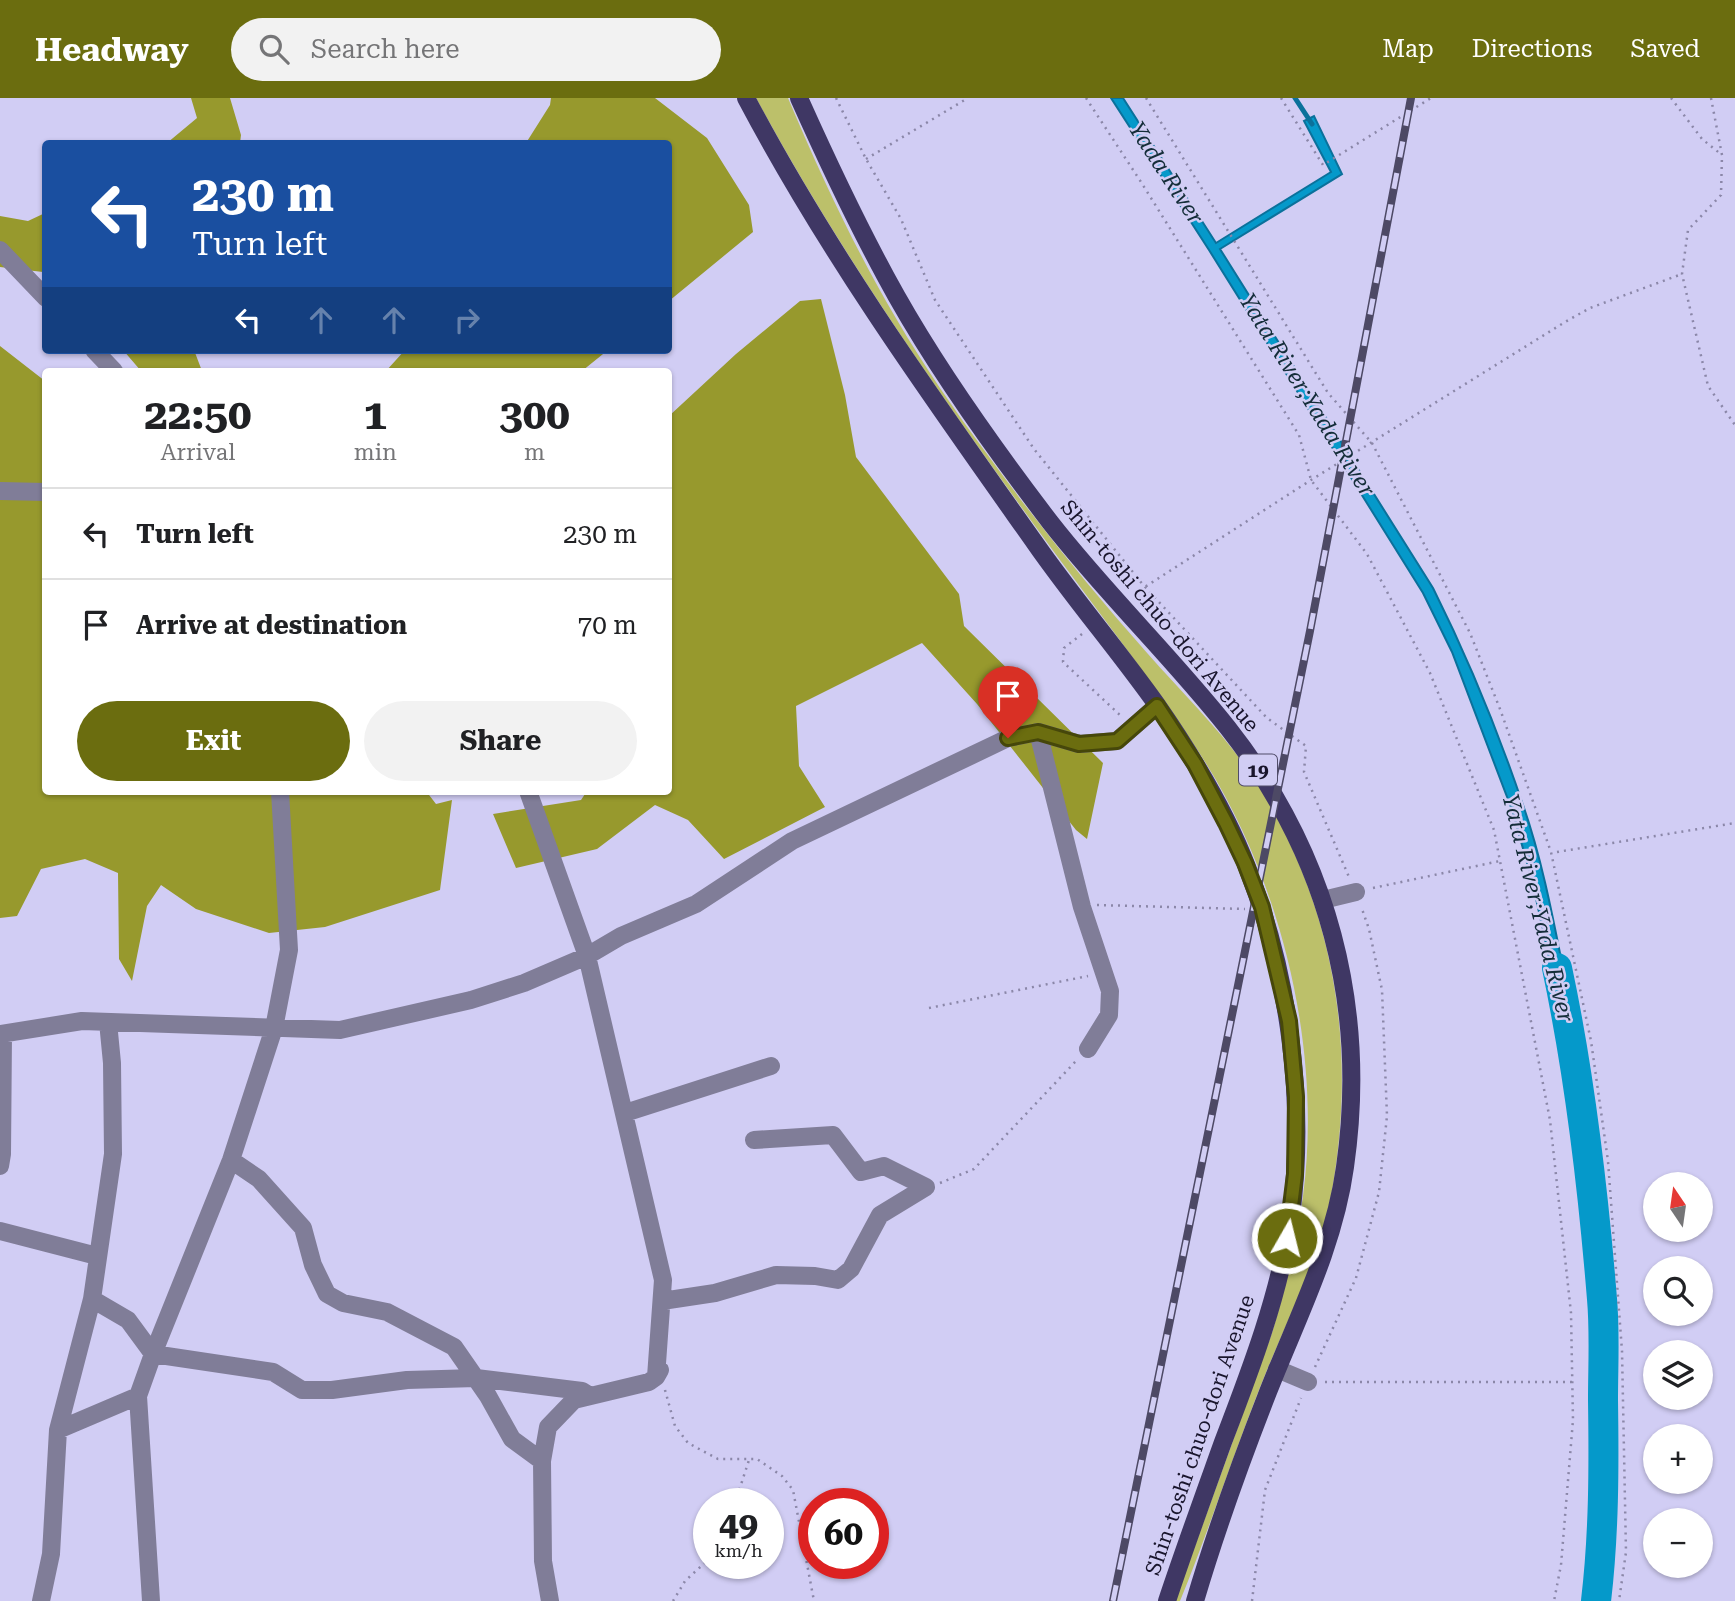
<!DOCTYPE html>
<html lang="en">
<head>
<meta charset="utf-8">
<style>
  :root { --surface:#fff; --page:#f2f2f2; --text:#202124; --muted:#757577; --line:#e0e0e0; --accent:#6b6d0f }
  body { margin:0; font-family:"Roboto Serif",serif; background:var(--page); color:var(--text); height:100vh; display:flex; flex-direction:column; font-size:26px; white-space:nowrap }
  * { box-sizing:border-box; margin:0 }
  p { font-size:23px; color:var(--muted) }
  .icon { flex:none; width:38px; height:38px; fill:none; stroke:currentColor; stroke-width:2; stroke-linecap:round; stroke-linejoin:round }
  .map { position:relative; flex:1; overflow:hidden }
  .side { position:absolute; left:42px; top:270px; width:630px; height:427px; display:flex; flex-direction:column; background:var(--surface); border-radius:7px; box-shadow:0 2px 5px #0004 }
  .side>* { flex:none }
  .hud { position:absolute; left:42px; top:42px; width:630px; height:214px; border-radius:7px; box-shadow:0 2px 5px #0004; background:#1a4fa0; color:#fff; overflow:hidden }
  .needle { width:46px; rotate:347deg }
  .fabs { position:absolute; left:1643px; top:1074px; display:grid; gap:14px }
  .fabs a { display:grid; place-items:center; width:70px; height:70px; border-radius:50%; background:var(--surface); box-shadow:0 2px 5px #0004; font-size:35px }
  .speed { position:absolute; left:693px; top:1390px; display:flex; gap:14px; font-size:35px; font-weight:700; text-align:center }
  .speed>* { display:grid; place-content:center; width:91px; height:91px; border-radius:50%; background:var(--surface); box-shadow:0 2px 5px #0004; line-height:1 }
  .speed small { font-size:18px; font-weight:400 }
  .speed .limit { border:10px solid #d22; background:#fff; color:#111 }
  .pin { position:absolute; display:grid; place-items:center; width:60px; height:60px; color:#fff; margin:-72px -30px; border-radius:50% 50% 50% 0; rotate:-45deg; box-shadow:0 0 7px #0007 }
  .pin .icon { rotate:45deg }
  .me { position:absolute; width:77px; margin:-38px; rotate:8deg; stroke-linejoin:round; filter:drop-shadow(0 0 5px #0008) }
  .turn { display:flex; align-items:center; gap:24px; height:147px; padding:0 35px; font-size:32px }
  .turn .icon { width:91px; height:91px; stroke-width:2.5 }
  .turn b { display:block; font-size:49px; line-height:60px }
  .lanes { display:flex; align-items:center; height:66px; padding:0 35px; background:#0003; justify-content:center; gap:35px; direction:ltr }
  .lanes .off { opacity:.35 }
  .eta { display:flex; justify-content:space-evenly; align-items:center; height:119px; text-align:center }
  .eta b { font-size:42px; font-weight:700; line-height:49px }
  .cta { display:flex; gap:14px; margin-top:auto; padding:14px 35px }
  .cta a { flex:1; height:80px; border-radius:42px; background:var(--accent); color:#fff; font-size:28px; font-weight:700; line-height:80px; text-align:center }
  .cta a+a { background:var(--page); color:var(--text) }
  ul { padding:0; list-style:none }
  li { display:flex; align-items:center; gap:21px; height:91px; padding:0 35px; border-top:2px solid var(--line) }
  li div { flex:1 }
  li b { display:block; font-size:26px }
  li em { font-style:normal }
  header { display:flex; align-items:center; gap:42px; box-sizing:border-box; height:98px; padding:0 35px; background:var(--accent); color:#fff }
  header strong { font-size:33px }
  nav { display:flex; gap:38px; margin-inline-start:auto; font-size:24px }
  .search { width:490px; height:63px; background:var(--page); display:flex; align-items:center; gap:18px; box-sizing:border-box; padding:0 24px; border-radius:38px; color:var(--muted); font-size:26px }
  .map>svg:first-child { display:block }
  .green { fill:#bcc06a }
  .forest { fill:#97992d }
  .water { fill:#0599ca; stroke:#0b719b; stroke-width:2 }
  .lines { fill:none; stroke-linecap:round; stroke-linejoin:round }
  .stream { stroke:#0b719b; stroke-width:5 }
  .river { stroke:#0599ca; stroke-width:30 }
  .path { stroke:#8b87a8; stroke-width:2.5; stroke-dasharray:2 5; stroke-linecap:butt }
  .minor { stroke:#807d98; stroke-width:18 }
  .major { stroke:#3f3764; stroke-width:18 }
  .rail-casing { stroke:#4d4965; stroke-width:8 }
  .rail { stroke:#d1cdf4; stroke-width:5; stroke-dasharray:16; stroke-linecap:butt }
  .route-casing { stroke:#46470a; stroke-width:18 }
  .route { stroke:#6b6d0f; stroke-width:12 }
  .labels { text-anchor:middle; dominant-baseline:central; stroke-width:5; stroke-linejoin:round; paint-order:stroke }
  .shield { fill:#d1cdf4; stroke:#504c68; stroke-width:2 }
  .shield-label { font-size:19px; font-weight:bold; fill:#19152c }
  .street-label { font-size:21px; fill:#19152c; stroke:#d1cdf4 }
  .water-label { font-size:23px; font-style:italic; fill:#142d39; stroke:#d1cdf4 }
</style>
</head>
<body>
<header>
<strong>Headway</strong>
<div class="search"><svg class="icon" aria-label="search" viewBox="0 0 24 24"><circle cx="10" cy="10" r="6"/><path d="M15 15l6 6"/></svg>Search here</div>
<nav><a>Map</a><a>Directions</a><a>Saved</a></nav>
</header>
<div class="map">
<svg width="1735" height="1503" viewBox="0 0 1735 1503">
  <rect width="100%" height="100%" fill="#d1cdf4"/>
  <path class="green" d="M756 0H788C820 76 855 151 897 222 924 268 955 313 987 356 1037 425 1091 492 1148 556 1183 596 1223 634 1253 679 1333 803 1357 943 1333 1087 1322 1152 1292 1212 1267 1272 1236 1348 1211 1427 1180 1503H1175L1272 1235C1285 1190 1297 1145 1303 1098 1323 949 1280 775 1196 650 1146 574 1089 502 1035 428 935 290 837 150 756 0Z"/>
  <path class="forest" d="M191 0H230L241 37 240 45H167L197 20Z
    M551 0H655L707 40 749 107 753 134 669 203 668 46 526 45 550 7Z
    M45 115 46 172 43 174 0 169V118L28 123Z
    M821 201 845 297 856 359 959 496 964 528 1103 665 1087 741 1076 732 977 606 922 545 796 608 799 668 825 709 724 761 688 722 655 707 597 751 516 770 493 716 581 702 587 693H668L669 318 736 256 800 203Z
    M0 248 45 283 46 693H426L436 706 452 702 440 792 325 829 269 835 196 811 161 787 147 808 132 883 119 861 118 775 85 761 41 771 17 818 0 820Z
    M123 252H194L202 273H141Z
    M405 252H608L582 273H386Z"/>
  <path class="water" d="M1111 0H1123L1216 145 1331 74 1304 23 1314 18 1342 76 1220 151 1433 490C1468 560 1498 633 1523 707 1546 773 1557 843 1571 910L1560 911 1532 782 1512 712 1452 554 1423 495 1209 152Z"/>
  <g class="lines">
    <path class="stream" d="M1295 0 1312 26"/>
    <path class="river" d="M1557 870C1580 978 1593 1090 1602 1201 1605 1234 1603 1268 1603 1302 1604 1369 1604 1436 1596 1503"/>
    <path class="path" d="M836 0 866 61 901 121 935 202 1034 351 1144 488 1267 620 1306 648 1304 674 1349 779
      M1086 0 1141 84 1299 337 1311 382 1367 456 1430 575 1494 732 1550 1022 1571 1215 1573 1322 1561 1467 1554 1503
      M1146 0 1328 295 1372 345 1470 535 1500 611 1551 754 1591 943 1608 1063 1622 1253 1626 1454 1619 1503
      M1281 0 1323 67 1431 0
      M1671 0 1702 41 1722 57
      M1711 0 1722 57 1721 97 1688 132 1682 176 1708 288 1735 327
      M866 61 968 0
      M1134 496 1311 382 1565 224 1590 210 1682 176
      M1082 536 1064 550 1063 564 1121 618
      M1557 754 1735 725
      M1373 790 1500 763
      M1097 807 1245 811
      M929 910 1088 878
      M940 1085 974 1071 1076 963
      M1315 1269 1356 1180 1379 1094 1387 1018 1382 892 1369 831 1362 811
      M1325 1284H1572
      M665 1292 675 1328 688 1345 718 1361H757L782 1378 793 1392 814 1503
      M735 1405 749 1362
      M673 1503 685 1483 709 1461
      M1252 1503 1265 1392 1301 1300"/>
    <path class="minor" d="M0 152 46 200
      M94 252 114 273
      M0 393 46 394
      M1038 634 1082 809 1110 893 1109 917 1088 951
      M528 693 587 858 663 1182 656 1279
      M1323 802 1356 794
      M0 936 82 923 340 932 471 902 524 885 587 858 621 838 696 806 792 743 1008 640 1038 634 1079 646 1117 643 1157 608
      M625 1015 771 968
      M231 1062 259 1081 303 1130 313 1167 327 1196 343 1205 387 1214 454 1249 488 1298 512 1341 542 1363
      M0 1068 2 1056 3 936
      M0 1133 97 1158
      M92 1201 128 1222 153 1256 273 1274 302 1292H332L407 1282 476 1280 582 1293 590 1298
      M662 1203 715 1195 776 1177 815 1178 838 1182 851 1171 880 1117 926 1089 884 1068 861 1074 833 1037 754 1042
      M1277 1271 1308 1284
      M58 1332 138 1298
      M41 1503 51 1456 58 1332 92 1201 113 1056 112 965 108 924
      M151 1503 138 1298 153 1256 231 1062 274 930 289 852 280 693
      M550 1503 543 1463 542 1363 548 1329 574 1302 649 1284 656 1279 660 1272"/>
    <path class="major" d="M746 0C829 157 933 301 1035 445 1074 501 1118 552 1157 607 1191 656 1226 714 1247 769 1289 877 1306 1003 1291 1118 1280 1195 1251 1271 1223 1344 1204 1397 1185 1449 1167 1503
      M799 0C829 67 861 135 897 199 941 277 995 352 1050 424 1106 496 1172 559 1228 630 1328 757 1368 909 1345 1069 1334 1149 1297 1220 1268 1294 1241 1363 1216 1432 1195 1503"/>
    <g class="rail-casing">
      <path id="rail" d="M1113 1503 1310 533 1411 0"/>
    </g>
    <use href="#rail" class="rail"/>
  </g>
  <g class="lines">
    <g class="route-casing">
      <path id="route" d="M1008 640 1038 634 1079 646 1117 643 1157 608 1195 666 1226 725 1245 765 1262 809 1289 923 1296 999 1295 1076 1287 1140"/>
    </g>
    <use href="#route" class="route"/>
  </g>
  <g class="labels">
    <rect class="shield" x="1239" y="656.5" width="38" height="31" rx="5"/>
    <g class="shield-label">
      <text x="1258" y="672">19</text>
    </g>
    <g class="street-label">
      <text transform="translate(1160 518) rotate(50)">Shin-toshi chuo-dori Avenue</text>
      <text transform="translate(1200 1337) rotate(-71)">Shin-toshi chuo-dori Avenue</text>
    </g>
    <g class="water-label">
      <text transform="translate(1166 75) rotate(57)">Yada River</text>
      <text transform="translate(1307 297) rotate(58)">Yata River;Yada River</text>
      <text transform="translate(1538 810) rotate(76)">Yata River;Yada River</text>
    </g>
  </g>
</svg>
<div class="fabs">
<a><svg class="needle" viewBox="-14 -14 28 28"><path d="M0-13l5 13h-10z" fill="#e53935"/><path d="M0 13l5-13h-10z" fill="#757577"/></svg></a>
<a><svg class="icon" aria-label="search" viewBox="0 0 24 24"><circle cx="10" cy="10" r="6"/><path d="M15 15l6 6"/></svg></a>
<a><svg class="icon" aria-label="layers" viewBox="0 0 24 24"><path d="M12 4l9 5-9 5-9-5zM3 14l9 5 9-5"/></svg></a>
<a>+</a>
<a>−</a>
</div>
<div class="speed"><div>49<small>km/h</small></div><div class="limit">60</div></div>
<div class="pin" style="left:1008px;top:640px;background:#d93025"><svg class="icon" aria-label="arrive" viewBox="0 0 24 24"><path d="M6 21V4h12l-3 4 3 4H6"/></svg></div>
<svg class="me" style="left:1287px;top:1140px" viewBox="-20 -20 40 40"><circle r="17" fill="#6b6d0f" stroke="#fff" stroke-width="3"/><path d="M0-11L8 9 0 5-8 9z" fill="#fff"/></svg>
<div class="hud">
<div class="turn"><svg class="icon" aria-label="left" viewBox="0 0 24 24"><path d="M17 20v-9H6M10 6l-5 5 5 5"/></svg><div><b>230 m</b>Turn left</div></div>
<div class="lanes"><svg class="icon" aria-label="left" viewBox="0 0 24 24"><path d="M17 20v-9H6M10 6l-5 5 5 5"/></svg><svg class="icon off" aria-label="ahead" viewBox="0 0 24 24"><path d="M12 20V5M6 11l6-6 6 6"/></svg><svg class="icon off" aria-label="ahead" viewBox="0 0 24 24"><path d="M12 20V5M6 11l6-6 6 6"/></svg><svg class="icon off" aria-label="right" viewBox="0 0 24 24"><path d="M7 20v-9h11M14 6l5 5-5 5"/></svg></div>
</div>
<section class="side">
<div class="eta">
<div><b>22:50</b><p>Arrival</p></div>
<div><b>1</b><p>min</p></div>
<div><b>300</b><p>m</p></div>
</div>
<ul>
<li><svg class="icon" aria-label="left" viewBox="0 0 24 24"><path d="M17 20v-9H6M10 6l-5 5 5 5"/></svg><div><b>Turn left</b></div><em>230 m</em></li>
<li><svg class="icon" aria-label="arrive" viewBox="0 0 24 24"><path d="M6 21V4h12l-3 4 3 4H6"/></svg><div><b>Arrive at destination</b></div><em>70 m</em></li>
</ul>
<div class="cta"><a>Exit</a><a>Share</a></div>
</section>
</div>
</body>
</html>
